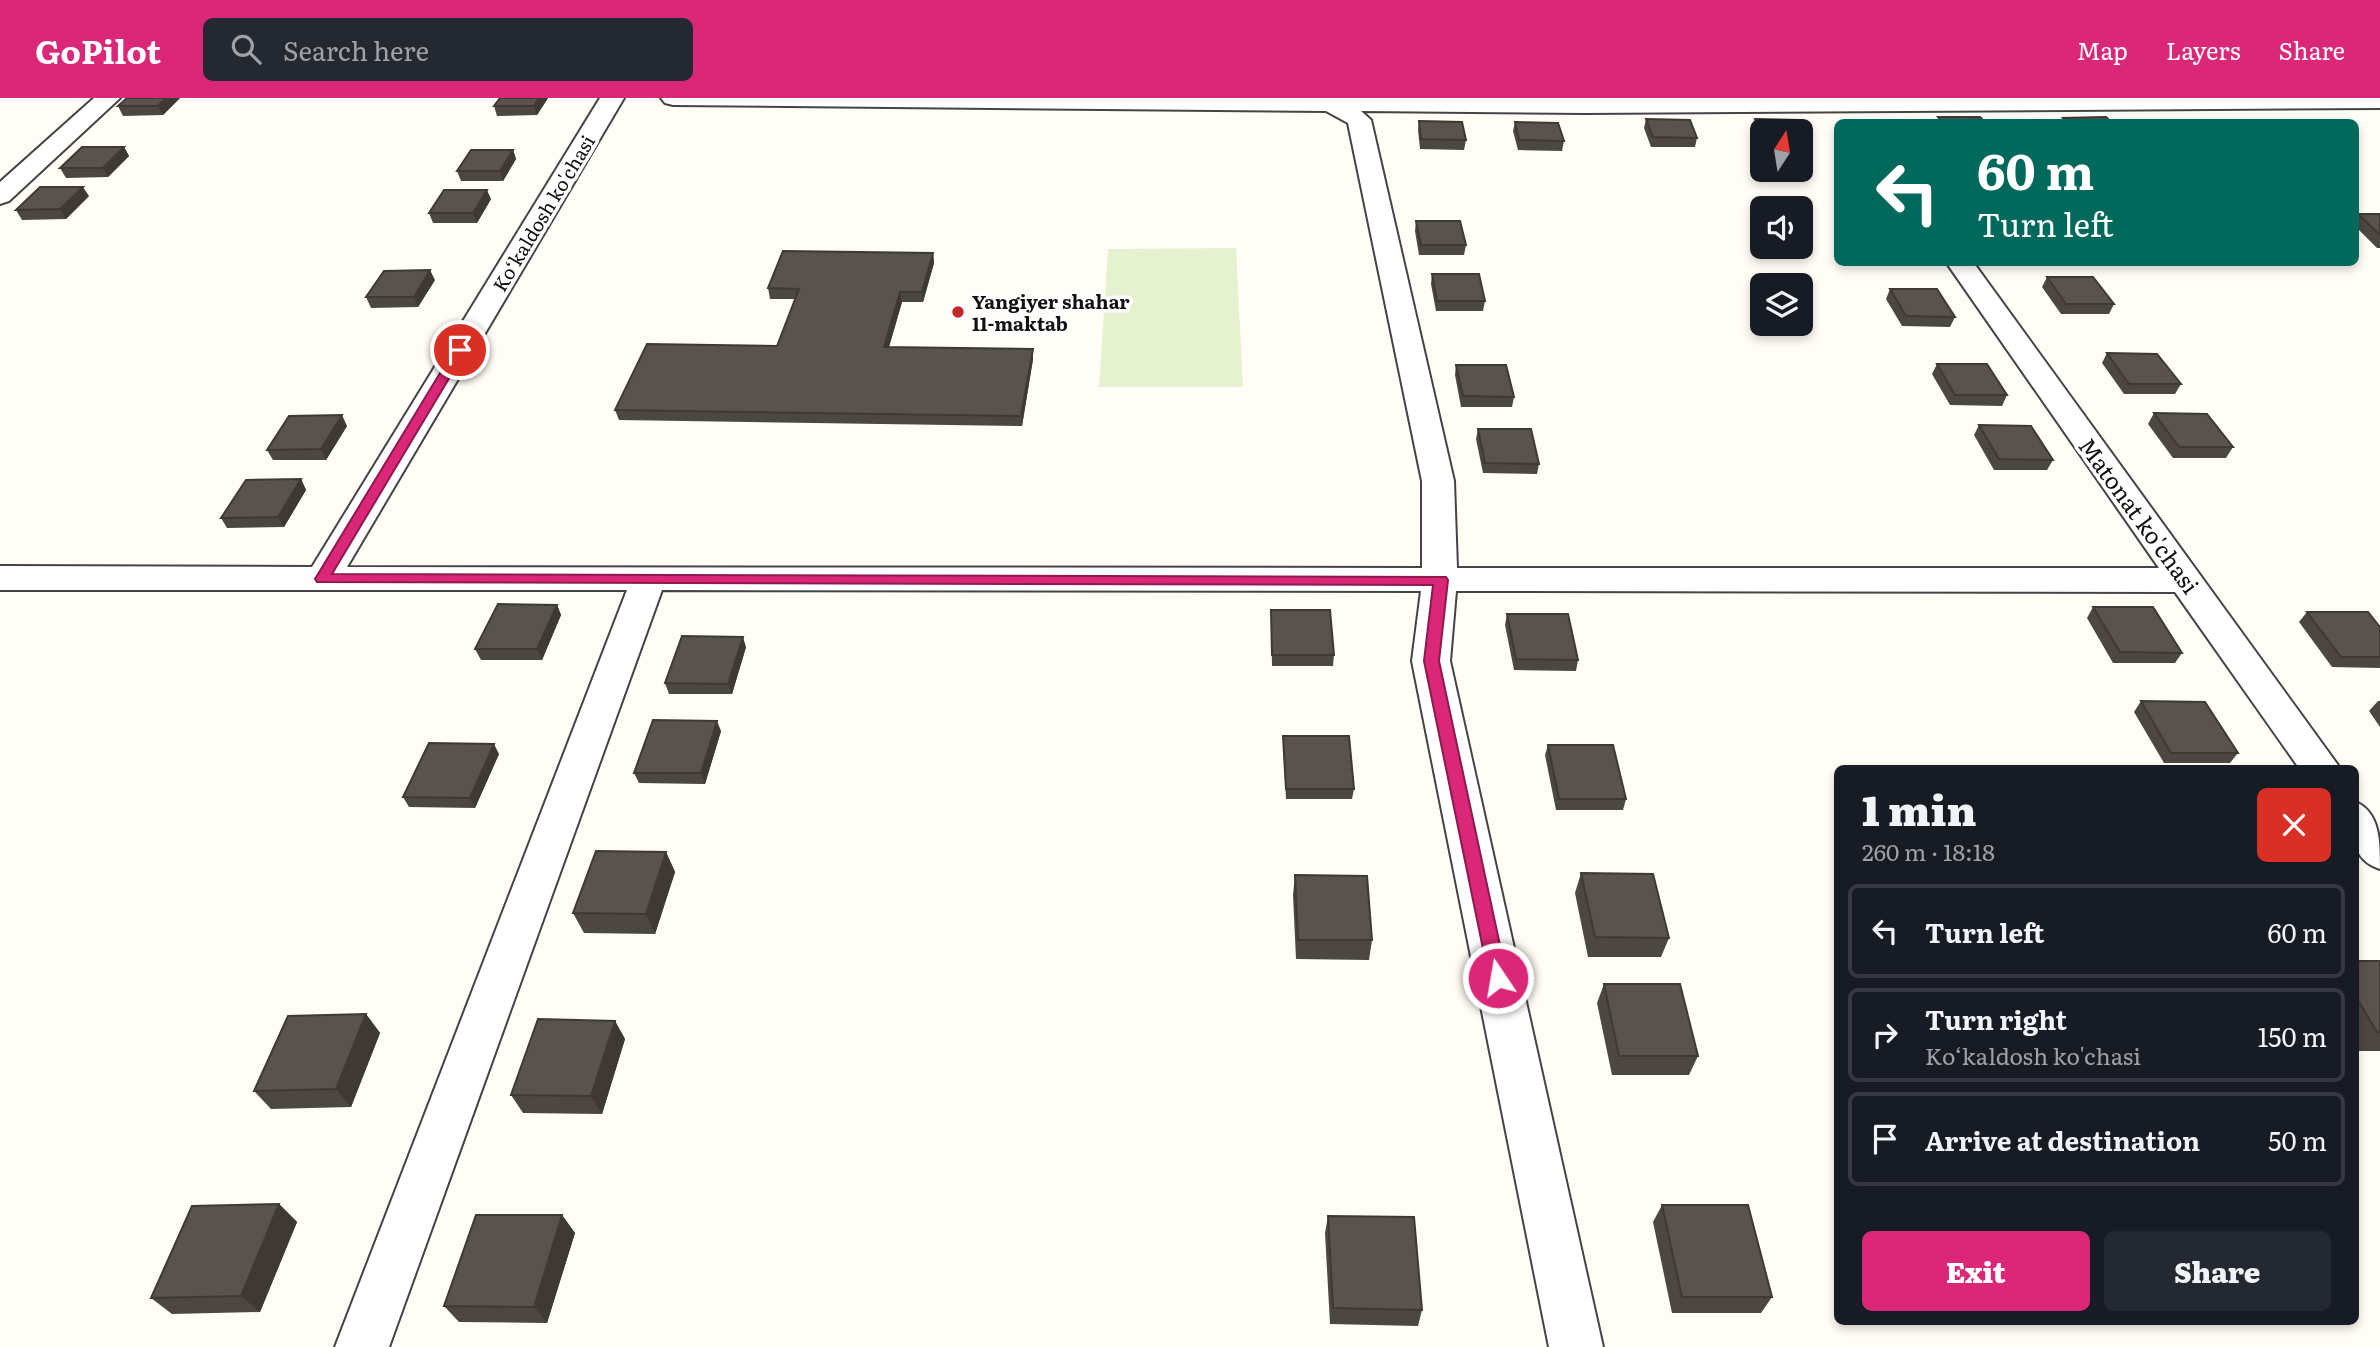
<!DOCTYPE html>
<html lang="en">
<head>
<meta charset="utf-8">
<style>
  :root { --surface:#171b24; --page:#242831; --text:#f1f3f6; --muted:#9ea1a6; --line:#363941; --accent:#db2777 }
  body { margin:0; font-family:Literata,serif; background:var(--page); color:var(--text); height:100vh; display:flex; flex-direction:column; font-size:26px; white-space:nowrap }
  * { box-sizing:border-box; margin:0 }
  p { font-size:23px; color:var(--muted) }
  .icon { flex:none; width:38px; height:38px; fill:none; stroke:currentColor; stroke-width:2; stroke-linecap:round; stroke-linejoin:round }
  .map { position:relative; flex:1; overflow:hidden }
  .panel { position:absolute; left:1834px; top:667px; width:525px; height:560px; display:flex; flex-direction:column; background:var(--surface); border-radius:10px; box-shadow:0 4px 10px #0003 }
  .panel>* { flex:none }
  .hud { position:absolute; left:1834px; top:21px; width:525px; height:147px; border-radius:10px; box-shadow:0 4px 10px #0003; background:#00695c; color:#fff; overflow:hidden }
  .needle { width:46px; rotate:12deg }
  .fabs { position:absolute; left:1750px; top:21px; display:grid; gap:14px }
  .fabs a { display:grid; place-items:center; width:63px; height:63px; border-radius:10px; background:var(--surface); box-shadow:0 4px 10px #0003; font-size:35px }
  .pin { position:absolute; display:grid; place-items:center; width:60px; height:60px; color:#fff; margin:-30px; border:4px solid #fff; border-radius:50%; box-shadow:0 2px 7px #0007 }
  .me { position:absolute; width:77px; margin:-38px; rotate:348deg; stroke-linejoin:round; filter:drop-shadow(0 0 5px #0008) }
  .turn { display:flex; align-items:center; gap:24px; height:147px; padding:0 28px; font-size:32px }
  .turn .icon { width:91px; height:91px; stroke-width:2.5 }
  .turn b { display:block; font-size:49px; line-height:60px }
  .round { display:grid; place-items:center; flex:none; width:74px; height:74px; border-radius:10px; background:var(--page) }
  .headline { display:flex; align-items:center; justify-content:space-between; height:119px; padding:0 28px }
  h1 { font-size:42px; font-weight:800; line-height:52px }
  .cta { display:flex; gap:14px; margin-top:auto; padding:14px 28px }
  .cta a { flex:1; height:80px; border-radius:10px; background:var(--accent); color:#fff; font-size:28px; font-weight:800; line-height:80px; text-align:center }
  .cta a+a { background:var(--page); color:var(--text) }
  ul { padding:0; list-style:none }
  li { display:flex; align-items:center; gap:21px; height:94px; margin:0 14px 10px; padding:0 14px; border:4px solid var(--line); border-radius:10px }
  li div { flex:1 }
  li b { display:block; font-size:26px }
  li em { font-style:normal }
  header { display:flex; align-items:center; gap:42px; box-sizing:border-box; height:98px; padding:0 35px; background:var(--accent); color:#fff }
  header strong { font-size:33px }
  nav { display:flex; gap:38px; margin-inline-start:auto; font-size:24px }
  .search { width:490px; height:63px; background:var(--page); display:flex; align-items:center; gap:18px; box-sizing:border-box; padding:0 24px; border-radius:10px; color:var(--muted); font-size:26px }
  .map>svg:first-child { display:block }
  .pitch { fill:#e6f2cf }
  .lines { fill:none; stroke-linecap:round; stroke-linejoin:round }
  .minor-casing { stroke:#444; stroke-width:4 }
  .minor { fill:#fff; fill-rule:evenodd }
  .wall { fill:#4d4742 }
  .shaded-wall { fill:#3f3936 }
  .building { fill:#5a524d; stroke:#3f3936; stroke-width:2 }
  .route { fill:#db2777; stroke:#8e194d; stroke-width:2 }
  .poi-dot { fill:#c4262e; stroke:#fff; stroke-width:2.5 }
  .labels { text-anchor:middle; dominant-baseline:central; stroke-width:7; stroke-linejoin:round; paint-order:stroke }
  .far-street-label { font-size:19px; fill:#111; stroke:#fff }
  .far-poi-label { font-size:19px; font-weight:bold; fill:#111; stroke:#fff; text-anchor:start }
  .street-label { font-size:23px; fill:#111; stroke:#fff }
</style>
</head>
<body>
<header>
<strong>GoPilot</strong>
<div class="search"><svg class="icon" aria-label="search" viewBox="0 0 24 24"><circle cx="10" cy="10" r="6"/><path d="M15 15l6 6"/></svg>Search here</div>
<nav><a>Map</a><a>Layers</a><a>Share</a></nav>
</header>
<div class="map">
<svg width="2380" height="1249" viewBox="0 0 2380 1249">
  <rect width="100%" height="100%" fill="#fffdf5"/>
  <path class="pitch" d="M1236 150 1243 289H1099L1108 151Z"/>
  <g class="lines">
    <g class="minor-casing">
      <path id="minor" d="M94 0H120L9 103 0 106V84Z
        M600 0H624L347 469 1422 470V383L1348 25 1326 13 673 7 665 5 661 0H2380V10L1585 15 1361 13 1371 22 1454 383 1457 470H2159L1946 164H1973L2340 670H2299L2175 494 1456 493 1450 563 1603 1249H1549L1412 563 1421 493 662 492 389 1249H335L627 492H0V468L312 469Z
        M2356 704C2380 715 2380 743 2380 771 2348 761 2353 732 2356 704Z"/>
    </g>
    <use href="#minor" class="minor"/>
  </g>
  <path class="wall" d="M180 0 163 17 123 18 118 8Z
    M548 0 537 17 497 18 494 8Z
    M1646 21 1697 40 1695 49H1651L1644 30Z
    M1755 21 1798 22 1808 40 1805 50 1801 49V33H1762V49H1761L1752 30Z
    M1419 23 1466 42 1464 52 1420 51 1418 32Z
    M1515 24 1564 43 1562 53 1518 52 1513 33Z
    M124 49 129 58 108 79 66 80 60 70Z
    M513 52 516 61 503 83H461L457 73Z
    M89 98 66 121 22 122 16 112Z
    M491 101 477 125H433L429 115Z
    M2358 116H2380V150H2377L2356 129V120Z
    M1416 123 1466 147 1464 157H1419L1415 133Z
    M933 155 934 165 923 204H902L889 249 1033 251V261L1022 328 619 322 615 312 777 248 795 201H770L768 190Z
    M1432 176 1485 203 1483 213H1436L1431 186Z
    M2047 179 2114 206 2109 216H2061L2042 189Z
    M435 182 418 209 371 210 366 199Z
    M1890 191 1955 219 1950 229 1902 228 1886 201Z
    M2107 255 2181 286 2175 296H2124L2102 265Z
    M1937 266 2007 297 2002 308 1950 307 1932 276Z
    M1456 267 1514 299 1512 309H1461L1455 277Z
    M2154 315 2233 349 2226 360H2173L2148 326Z
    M1979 327 2053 362 2047 372H1994L1974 337Z
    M347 328 326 362H273L267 352Z
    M1478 331 1539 366 1537 376 1483 375 1476 341Z
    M301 381 306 392 284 429 227 430 221 420Z
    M557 507 561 517 542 562H481L475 551Z
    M2093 509 2182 555 2175 565H2113L2087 520Z
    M1271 512 1334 557 1333 568H1272Z
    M2307 514 2380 529V570L2332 569 2299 524Z
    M1507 516 1578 562 1576 573 1514 572 1505 527Z
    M746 549 732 596H669L665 585Z
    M2141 603 2238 655 2230 665H2164L2134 614Z
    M2378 603H2380V629L2369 613Z
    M721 633 705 686 639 685 634 675Z
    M1283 638 1354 691 1352 701H1286L1283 648Z
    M1548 647 1626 701 1623 712H1556L1545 657Z
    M499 656 475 710 409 709 403 699Z
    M666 754 675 774 655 836 584 835 573 815Z
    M1581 775 1669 840 1661 859H1588L1575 795Z
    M1295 777 1372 842 1369 862 1296 861 1293 797Z
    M2356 863H2380V953H2356Z
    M1604 886 1698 958 1689 977H1612L1597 905Z
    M366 916 380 935 351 1009 271 1011 254 993Z
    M615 923 625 941 602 1016 523 1015 511 997Z
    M279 1106 297 1124 260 1214 172 1216 151 1200Z
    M1662 1107 1772 1199 1761 1215H1672L1653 1124Z
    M562 1117 575 1135 547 1225 459 1224 444 1208Z
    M1328 1118 1422 1212 1418 1228 1330 1226 1325 1135Z"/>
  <path class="shaded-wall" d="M166 0H180L163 17 158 8Z
    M539 0H548L537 17 534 8Z
    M124 49 129 58 108 79 103 70Z
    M513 52 516 61 503 83 500 73Z
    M83 89 89 98 66 121 60 111Z
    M487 92 491 101 477 125 473 115Z
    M933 155 934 165 923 204 922 194Z
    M430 172 435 182 418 209 414 199Z
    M900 194 902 204 886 259 884 249Z
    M1033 251V261L1022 328 1021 318Z
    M342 317 347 328 326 362 321 351Z
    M301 381 306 392 284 429 278 419Z
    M557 507 561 517 542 562 537 551Z
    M743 539 746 549 732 596 728 586Z
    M717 623 721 633 705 686 701 675Z
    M494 646 499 656 475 710 470 700Z
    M666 754 675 774 655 836 646 816Z
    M366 916 380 935 351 1009 336 991Z
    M615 923 625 941 602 1016 591 998Z
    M279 1106 297 1124 260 1214 241 1198Z
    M562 1117 575 1135 547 1225 534 1209Z"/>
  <path class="building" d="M127 0H166L158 8H118Z
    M500 0H539L534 8H494Z
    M1938 19H1980L1985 24H1942Z
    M2106 19 2111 24H2067L2063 20Z
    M1646 21 1690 22 1697 40 1653 39Z
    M1755 21 1798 22 1808 40H1801V33H1762V37Z
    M1419 23 1462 24 1466 42 1421 41Z
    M1515 24 1558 25 1564 43 1519 42Z
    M82 49H124L103 70H60Z
    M471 52H513L500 73H457Z
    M40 89H83L60 111 16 112Z
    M444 92H487L473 115H429Z
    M2358 116H2380V137Z
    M1416 123H1460L1466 147H1421Z
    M783 153 933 155 922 194H900L884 249 1033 251 1021 318 615 312 647 246 777 248 799 191 768 190Z
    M430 172 414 199H366L384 173Z
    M1432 176H1479L1485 203H1437Z
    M2047 179H2093L2114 206H2066Z
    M1890 191H1937L1955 219 1906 218Z
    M2107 255 2157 256 2181 286H2129Z
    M1937 266H1987L2007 297H1955Z
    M1456 267H1506L1514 299 1463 298Z
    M2154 315 2207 316 2233 349H2179Z
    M342 317 321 351 267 352 289 318Z
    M1979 327 2031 328 2053 362 1999 361Z
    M1478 331H1531L1539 366 1485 365Z
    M301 381 278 419 221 420 246 382Z
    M498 506 557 507 537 551H475Z
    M2093 509H2153L2182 555 2120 554Z
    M1271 512H1330L1334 557H1272Z
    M2307 514H2368L2380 529V559H2341Z
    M1507 516H1568L1578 562 1516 561Z
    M682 538 743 539 728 586 665 585Z
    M2141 603 2205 604 2238 655H2171Z
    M653 622 717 623 701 675H634Z
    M1283 638H1349L1354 691H1286Z
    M429 645 494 646 470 700 403 699Z
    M1548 647H1613L1626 701H1559Z
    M596 753 666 754 646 816 573 815Z
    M1581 775 1653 776 1669 840 1595 839Z
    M1295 777 1367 778 1372 842H1298Z
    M2356 863H2380V934H2377L2356 899Z
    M1604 886H1680L1698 958H1619Z
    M366 916 336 991 254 993 288 918Z
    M538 921 615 923 591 998 511 997Z
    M279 1106 241 1198 151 1200 192 1108Z
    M1662 1107H1748L1772 1199H1682Z
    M476 1117H562L534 1209 444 1208Z
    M1328 1118 1414 1119 1422 1212 1333 1210Z"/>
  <path class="route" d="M460 248 466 252 332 476 1446 479 1448 482 1439 563 1507 880 1505 885 1498 887 1491 885 1489 880 1424 563 1433 487 317 484 315 481 454 252Z"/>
  <circle class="poi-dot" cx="958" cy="214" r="7"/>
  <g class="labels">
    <g class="far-street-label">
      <text transform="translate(543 115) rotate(-59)">Ko‘kaldosh ko'chasi</text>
    </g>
    <g class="far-poi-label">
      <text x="972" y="203">Yangiyer shahar<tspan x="972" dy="22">11-maktab</tspan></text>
    </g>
    <g class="street-label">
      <text transform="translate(2140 417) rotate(54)">Matonat ko'chasi</text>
    </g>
  </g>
</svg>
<div class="fabs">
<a><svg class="needle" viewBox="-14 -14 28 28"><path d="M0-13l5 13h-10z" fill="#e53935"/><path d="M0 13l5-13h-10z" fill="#9ea1a6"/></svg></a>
<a><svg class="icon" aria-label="sound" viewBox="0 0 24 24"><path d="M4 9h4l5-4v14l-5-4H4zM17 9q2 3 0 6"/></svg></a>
<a><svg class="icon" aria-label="layers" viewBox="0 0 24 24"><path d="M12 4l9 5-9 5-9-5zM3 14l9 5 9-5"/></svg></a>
</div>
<div class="pin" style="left:460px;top:252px;background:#d93025"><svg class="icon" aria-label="arrive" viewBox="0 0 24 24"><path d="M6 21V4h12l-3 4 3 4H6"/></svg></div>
<svg class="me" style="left:1498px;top:880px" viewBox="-20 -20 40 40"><circle r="17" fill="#db2777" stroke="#fff" stroke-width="3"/><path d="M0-11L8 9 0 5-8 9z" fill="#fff"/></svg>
<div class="hud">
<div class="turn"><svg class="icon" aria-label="left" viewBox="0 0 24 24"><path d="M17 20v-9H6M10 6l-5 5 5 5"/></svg><div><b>60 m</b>Turn left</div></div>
</div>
<section class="panel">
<div class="headline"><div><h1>1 min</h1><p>260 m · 18:18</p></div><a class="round" style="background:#d93025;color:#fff"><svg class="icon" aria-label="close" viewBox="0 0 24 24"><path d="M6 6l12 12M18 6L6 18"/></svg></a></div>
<ul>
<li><svg class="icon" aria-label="left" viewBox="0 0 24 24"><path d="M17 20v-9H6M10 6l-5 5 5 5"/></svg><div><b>Turn left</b></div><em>60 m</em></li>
<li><svg class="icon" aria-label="right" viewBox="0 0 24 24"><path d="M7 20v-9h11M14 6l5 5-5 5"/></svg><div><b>Turn right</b><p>Ko‘kaldosh ko'chasi</p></div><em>150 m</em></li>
<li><svg class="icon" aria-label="arrive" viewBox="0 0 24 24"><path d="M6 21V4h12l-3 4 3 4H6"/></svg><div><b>Arrive at destination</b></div><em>50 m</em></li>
</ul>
<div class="cta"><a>Exit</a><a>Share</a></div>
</section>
</div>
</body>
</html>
